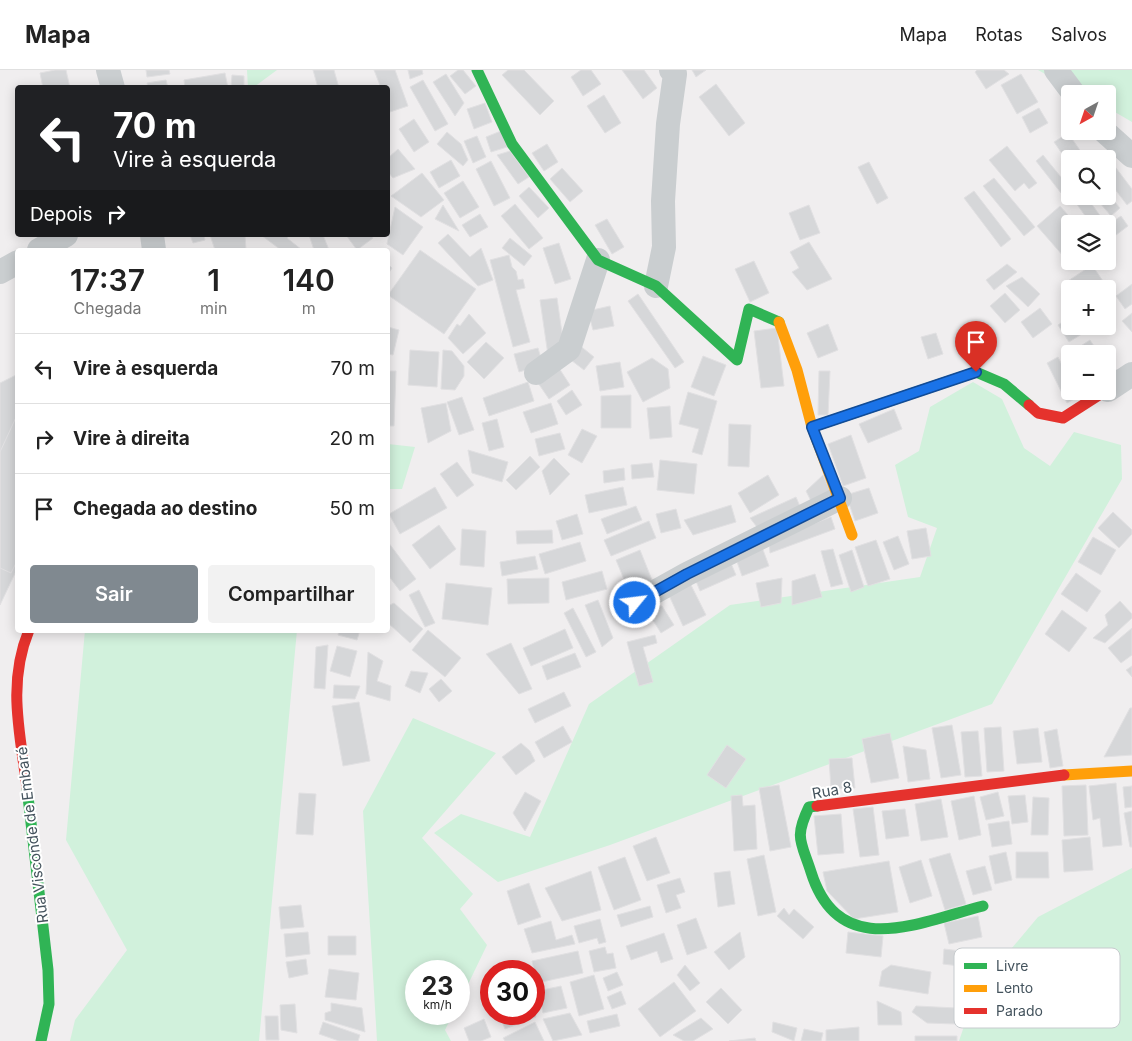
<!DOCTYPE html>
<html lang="pt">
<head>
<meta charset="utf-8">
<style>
  :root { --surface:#fff; --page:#f2f2f2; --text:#222; --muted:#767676; --line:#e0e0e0; --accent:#808990 }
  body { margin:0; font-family:Inter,sans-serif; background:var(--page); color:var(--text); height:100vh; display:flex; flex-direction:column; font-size:19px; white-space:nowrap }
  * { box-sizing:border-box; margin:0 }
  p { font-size:16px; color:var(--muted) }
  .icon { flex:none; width:28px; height:28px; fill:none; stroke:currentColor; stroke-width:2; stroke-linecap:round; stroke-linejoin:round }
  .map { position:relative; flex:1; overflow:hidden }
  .drawer { position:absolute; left:15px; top:178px; width:375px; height:385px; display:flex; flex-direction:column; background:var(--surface); border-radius:5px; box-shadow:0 2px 12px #0003 }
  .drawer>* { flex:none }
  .hud { position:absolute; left:15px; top:15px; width:375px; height:152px; border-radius:5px; box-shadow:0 2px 12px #0003; background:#202124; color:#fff; overflow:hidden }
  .needle { width:32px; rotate:220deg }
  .fabs { position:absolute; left:1061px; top:15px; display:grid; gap:10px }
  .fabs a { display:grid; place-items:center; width:55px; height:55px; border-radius:5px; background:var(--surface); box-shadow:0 2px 12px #0003; font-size:25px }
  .speed { position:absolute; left:405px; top:890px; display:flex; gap:10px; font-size:25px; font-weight:700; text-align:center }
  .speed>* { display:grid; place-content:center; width:65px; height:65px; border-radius:50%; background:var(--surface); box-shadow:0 2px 12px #0003; line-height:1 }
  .speed small { font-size:12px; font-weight:400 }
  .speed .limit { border:8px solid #d22; background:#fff; color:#111 }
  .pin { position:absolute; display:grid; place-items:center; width:42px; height:42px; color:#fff; margin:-51px -21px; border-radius:50% 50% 50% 0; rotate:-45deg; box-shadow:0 0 5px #0007 }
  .pin .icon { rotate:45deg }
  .me { position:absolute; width:55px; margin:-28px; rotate:61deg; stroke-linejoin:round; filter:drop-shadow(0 0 4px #0008) }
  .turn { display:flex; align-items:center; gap:18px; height:105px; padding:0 15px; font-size:22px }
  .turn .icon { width:65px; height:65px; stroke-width:2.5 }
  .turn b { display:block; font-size:35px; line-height:42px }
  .then { display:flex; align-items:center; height:48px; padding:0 15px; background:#0003; gap:10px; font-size:19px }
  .eta { display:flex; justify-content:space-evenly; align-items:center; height:85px; text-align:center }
  .eta b { font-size:30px; font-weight:600; line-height:35px }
  .cta { display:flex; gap:10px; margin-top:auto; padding:10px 15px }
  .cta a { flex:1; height:58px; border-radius:5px; background:var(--accent); color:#fff; font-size:20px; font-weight:600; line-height:58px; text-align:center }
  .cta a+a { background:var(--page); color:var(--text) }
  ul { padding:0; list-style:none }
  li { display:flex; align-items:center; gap:15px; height:70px; padding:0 15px; border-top:1px solid var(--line) }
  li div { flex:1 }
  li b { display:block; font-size:19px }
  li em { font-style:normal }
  header { display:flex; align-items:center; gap:30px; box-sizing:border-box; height:70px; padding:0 25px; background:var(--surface); border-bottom:1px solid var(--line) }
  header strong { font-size:24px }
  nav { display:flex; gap:28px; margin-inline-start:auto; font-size:18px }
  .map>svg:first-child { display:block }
  .green { fill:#d1f1dc }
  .building { fill:#d6d7d9; stroke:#e1e0e2 }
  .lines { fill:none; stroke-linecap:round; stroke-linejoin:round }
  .street { stroke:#caced0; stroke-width:24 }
  .fast { stroke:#30b455; stroke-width:11 }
  .slow { stroke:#ff9f0a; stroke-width:11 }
  .jam { stroke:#e5322d; stroke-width:11 }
  .route-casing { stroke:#114b97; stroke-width:12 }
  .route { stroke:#1a73e8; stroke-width:9 }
  .labels { text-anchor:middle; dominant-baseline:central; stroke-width:4; stroke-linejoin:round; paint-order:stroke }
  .street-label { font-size:15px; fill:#44535d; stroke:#fff }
  .key { fill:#fff; stroke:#c7cbce; stroke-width:1 }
  .key-label { font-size:14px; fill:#44535d }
</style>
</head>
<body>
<header>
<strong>Mapa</strong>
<nav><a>Mapa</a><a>Rotas</a><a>Salvos</a></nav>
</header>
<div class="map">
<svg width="1132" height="971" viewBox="0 0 1132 971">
  <rect width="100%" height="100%" fill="#f0eeef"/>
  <path class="green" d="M247 0H277L254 17 248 18Z
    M1038 0H1132V52L1108 38V24H1081Z
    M973 312 1002 329 1024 378 1050 396 1074 362 1121 375 1122 409 992 634 610 775 498 812 434 763 461 744 530 767 589 634 730 535 920 507 937 458 908 447 895 395 919 381 930 337Z
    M388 374 415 377 402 419H388Z
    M85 560H297L259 971H70L75 950 127 880 66 770Z
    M413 648 496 683 422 768 473 824 460 839 487 875 459 933V901H416V944H453L445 960 451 971H377L363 741Z
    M1132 798V971H959L976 921 1038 847Z"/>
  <path class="building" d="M55 0H66L70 18H43L40 3Z
    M146 0H169L170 4 147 7Z
    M313 0H334L339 18H318Z
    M374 0H395L408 36 390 42 388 35V18H381Z
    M408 0H422L423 4 410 9Z
    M458 0H463L476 16 465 24 450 6Z
    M508 0H524L554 31 540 45 502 5Z
    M581 0H591L601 14 583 26 571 7Z
    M622 0H644L657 18 643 29Z
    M692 0H706L696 7Z
    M977 0H1004L1009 4 986 19 975 2Z
    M225 3 228 18H185L184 10Z
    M446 4 464 33 455 46 433 12Z
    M1021 4 1038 32 1017 44 1001 15Z
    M232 5 244 6V18H231Z
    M166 10 168 18H148L147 13Z
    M423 10 448 54 435 61 410 17Z
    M716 14 745 53 729 66 699 27Z
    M604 25 621 53 605 63 587 36Z
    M485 33 492 52 474 59 467 39Z
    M1039 38 1048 53 1030 63 1022 47Z
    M414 49 429 72 414 82 399 59Z
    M501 61 507 77 491 82 486 67Z
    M447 62 461 74 468 90 463 96 437 74Z
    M1068 63 1086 89H1070V95L1054 72Z
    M477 66 486 87 473 93 464 71Z
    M547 74 558 92 544 101 532 83Z
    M1007 76 1037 113 1029 119 1024 113 1015 121 989 90Z
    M398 79 415 99 393 108 388 102V88Z
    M510 81 529 107 518 114 497 85Z
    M1043 85 1069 117 1061 123 1036 91Z
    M451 90 460 106 439 118 430 102Z
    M1110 90 1132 119V131L1127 135 1108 110V92Z
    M491 91 510 128 494 136 476 99Z
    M869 92 888 128 877 134 858 97Z
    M562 98 583 121 570 132 550 109Z
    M422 103 444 130 421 147 391 126Z
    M994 108 1035 157 1024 166 983 116Z
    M463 111 479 137 460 148 444 123Z
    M529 117 549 138 538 148 519 126Z
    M974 121 1011 169 1001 177 964 128Z
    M1108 124 1120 138 1111 146 1094 126H1108Z
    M1086 126 1106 154H1091L1076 133Z
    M515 134 543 168 529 179 501 146Z
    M443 135 459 161 435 149Z
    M809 135 820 163 800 170 789 143Z
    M1060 136 1076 154H1070V191H1075L1071 195 1037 156Z
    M395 137 423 157 403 185 387 174Z
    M480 144 488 157 470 167 462 155Z
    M1121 146 1128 156 1108 171V155Z
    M607 149 624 177 612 184 595 155Z
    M448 164 470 187 481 178 493 210 478 216 438 173Z
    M190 165H204L205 170 193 173Z
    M210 165H245L246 180H215Z
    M261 165H290L287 168 302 180H281Z
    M309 165H323L329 180H314Z
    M346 165H371L373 168 357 180Z
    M510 168 532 186 524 196 502 178Z
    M809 172 832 209 807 220 792 202 799 198 790 182Z
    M559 173 571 209 555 214 543 178Z
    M420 180 476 219 444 264 388 225Z
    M509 185 512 197 516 201 518 210 523 209 525 218 516 220 530 272 513 277 490 190Z
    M754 191 769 223 750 232 735 199Z
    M388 194 392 198 388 204Z
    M1007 194 1017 202 994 220 986 210Z
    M1092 195 1109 220 1070 219V221L1065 213Z
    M1022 207 1040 224 1028 237 1006 216Z
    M1132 214V234L1125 239 1116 226Z
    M1005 223 1020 240 1005 253 990 236Z
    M638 224 684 292 675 298 628 231Z
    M557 228 564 277 548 285 540 230Z
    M610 236 614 256 593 260 588 241Z
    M1040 238 1052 254 1033 268 1021 252Z
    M1132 243V262L1122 251Z
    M469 244 486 263 463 284 448 268 457 254 460 256Z
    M1070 247V256H1081L1085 262 1069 272 1058 255Z
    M388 253V257L399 260 393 285 388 284Z
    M828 254 838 280 818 288 807 263Z
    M777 258 784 316 761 318 754 261Z
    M936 263 943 284 928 289 921 267Z
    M1090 270 1099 284H1075L1073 281Z
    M486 272 504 288 484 309 467 292Z
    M578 274 594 287 584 300 567 287Z
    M538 278 543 295 519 302 514 284Z
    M410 280 439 282 437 317 408 315Z
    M443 280 452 281 464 296V306L455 320 441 319Z
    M703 286 726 295 714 326 691 317Z
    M1108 286 1118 303 1108 309Z
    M1058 287 1070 311V321H1075L1078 327 1067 333 1047 293Z
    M652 288 668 299 670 318 643 332 627 302Z
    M620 292 624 317 600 321 596 296Z
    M557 295 570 315 549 329 536 310Z
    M388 301H396L394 356H388Z
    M819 301H830L828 345H818Z
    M18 304V497L0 535V313Z
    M528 312 534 331 489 346 483 328Z
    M572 320 582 335 566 345 557 331Z
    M688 322 717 331 702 385 692 382 699 359 679 354Z
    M631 325V358H601V326Z
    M462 327 474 360 459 365 447 332Z
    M446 333 451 361 428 373 421 338Z
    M551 333 558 354 531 363 523 342Z
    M670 336 672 367 650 369 647 338Z
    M894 339 902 359 868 373 859 354Z
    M18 343V489L11 503 0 498V382Z
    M497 349 504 377 489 381 482 353Z
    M729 354 751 355 749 397 728 396Z
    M582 359 597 366 582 393 568 385Z
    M560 363 565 379 539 386 535 369Z
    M851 365 866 408 843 416 828 374Z
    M468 380 508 392 502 412 472 403Z
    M530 386 540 397 516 420 506 410Z
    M554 388 570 404 550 425 542 401Z
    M660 390 697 394 694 424 657 420Z
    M457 392 474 415 457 427 440 404Z
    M652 393 654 407 632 409 631 395Z
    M624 398 625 410 604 413 603 401Z
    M768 405 779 425 750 443 738 423Z
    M823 405 831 423 812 433 806 421Z
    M435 417 447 438 400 464 389 444Z
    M623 417 627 435 589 443 585 425Z
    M869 418 878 443 855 451 846 425Z
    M796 427 802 441 760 461 750 448Z
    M731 435 736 452 693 465 684 450Z
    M636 436 642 450 607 464 601 449Z
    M676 439 681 458 661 463 656 444Z
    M1113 442 1132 460V464L1119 478 1098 458Z
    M577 444 583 464 562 470 556 451Z
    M831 447 835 459 770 483 769 471Z
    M649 451 656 468 611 486 604 470Z
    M439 455 456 479 430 499 412 475Z
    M926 458 931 486 912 489 907 461Z
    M462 459 486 461 484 497 460 495Z
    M552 460 553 473 517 474 516 461Z
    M898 466 909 494 894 500 883 472Z
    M1093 467 1116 480 1101 505 1078 492Z
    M876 470 890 509 868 516 855 477Z
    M388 472 416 509 400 521 388 505Z
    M580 472 586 491 545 504 539 484Z
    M762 477 769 496 742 506 735 486Z
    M833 479 843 514 831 517 821 481Z
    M640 480 654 515 630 524 616 490Z
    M852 480 864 517 851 522 839 485Z
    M535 486 538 499 502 506 500 492Z
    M730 491 736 505 700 521 694 506Z
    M602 501 607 519 566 530 562 512Z
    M1076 503 1101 521 1087 542 1061 524Z
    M815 504 822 527 792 535V511Z
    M549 508V533L508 534 507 509Z
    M782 508 781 533 761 537 756 513Z
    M689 511 706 545 683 556 667 521Z
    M446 513 492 518 488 555 442 549Z
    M419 520 435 553 425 557 409 525Z
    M598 530 613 568 602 577 585 535Z
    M1120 531 1132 544V548L1105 573 1093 568 1108 555 1105 545Z
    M394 533 423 559 410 573 388 553V536Z
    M662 536 674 555 661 563 645 538Z
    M573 538 596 582 586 587 564 543Z
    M1062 540 1087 558 1069 582 1045 564Z
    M1132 558V585L1121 593 1108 578Z
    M565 559 573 578 531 596 523 578Z
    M339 560H360L357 570 338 565Z
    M428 560 461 588 445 607 412 580Z
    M655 565 657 573 643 577 653 612 639 616 627 572Z
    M511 573 532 619 519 624 486 584Z
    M328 575 325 619 314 618 316 577Z
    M337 576 357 581 350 607 330 601Z
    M368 582 383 591 377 611 391 616 390 631 366 624Z
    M575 583 581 597 547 610 542 596Z
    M1132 596V607L1126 600Z
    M411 601 428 603 420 623 405 616Z
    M441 609 452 621 439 632 429 619Z
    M334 615 360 616 355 629 333 628Z
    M564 622 571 636 535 653 528 639Z
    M359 632 370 691 343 696 332 636Z
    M1130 638H1132V685L1104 687Z
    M952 655 961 705 941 708 932 658Z
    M563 656 572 672 544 688 535 672Z
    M1001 657 1004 701 987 702 984 658Z
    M1038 658 1042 692 1017 694 1013 661Z
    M1057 659 1063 696 1050 698 1044 662Z
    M978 661 982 706 965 707 961 662Z
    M890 663 899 708 871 713 862 669Z
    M521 673 530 681 535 691 516 705 502 687Z
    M727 675 746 689 726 718 707 705Z
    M903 676 926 680 930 709 908 712Z
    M852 688 855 718 831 719 829 689Z
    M1116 713 1122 775 1103 777 1100 748 1093 750 1089 716Z
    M779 715 791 777 770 781 759 718Z
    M1086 715 1088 765 1064 766 1062 716Z
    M1132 716V737L1125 738 1123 717Z
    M525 722 541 731 525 761 513 743Z
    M998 722 1004 746 986 750 980 727Z
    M299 723 316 724 313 765 296 764Z
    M742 725 743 736 755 735 757 779 734 781 731 726Z
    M1025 725 1028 752 1012 754 1008 726Z
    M974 726 981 765 959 770 951 731Z
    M1033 727 1049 728 1048 765H1031Z
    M941 729 948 767 921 771 915 734Z
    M873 737 879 785 860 787 853 739Z
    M905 739 909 766 886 769 882 741Z
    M1132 741V777H1130L1124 743Z
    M841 744 844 783 818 785 814 746Z
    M1009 751 1012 774 992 777 988 754Z
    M656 767 670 803 647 811 633 776Z
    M1090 767 1093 800 1064 802 1062 770Z
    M1006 782 1012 810 995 814 989 786Z
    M1016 782H1048L1049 808H1016Z
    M950 783 966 834 945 840 929 789Z
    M764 785 776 842 758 846 747 789Z
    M625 787 641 830 614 840 598 797Z
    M921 790 932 826 910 833 899 797Z
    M889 791 898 842 854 849 827 821 823 802Z
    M985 796 992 820 973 825 966 801Z
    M591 801 601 840 562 851 545 818Z
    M730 801 735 834 718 837 714 803Z
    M680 808 685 822 676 825 681 838 666 843 657 815Z
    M529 813 541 847 518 855 507 821Z
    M301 835 304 857 281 859 279 837Z
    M650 836 653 847 621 857 617 845Z
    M784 838 789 845 794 839 814 857 803 869 777 846Z
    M978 846 982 867 949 874 944 853Z
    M696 848 707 878 687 885 677 855Z
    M600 849 606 872 599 874 597 868 579 873 574 856Z
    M551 851 556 870 572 865 575 874 532 883 524 859Z
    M308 862 310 884 286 887 284 864Z
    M740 862 745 887 729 900 714 882Z
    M848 862 883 866 881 887 846 883Z
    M664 863 673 889 661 893 657 881 631 890 626 876Z
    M328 866H356V885H328Z
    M605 877 607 884 613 883 616 898 594 902 589 881Z
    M944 879 986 884 984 899 943 894Z
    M578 881 583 903 537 913 532 891Z
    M306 889 308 904 289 908 286 892Z
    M685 895 700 913 690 921 677 905Z
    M891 895 931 902 928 924 879 916 882 901Z
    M515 896 517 901H501Z
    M329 899 359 903 356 930 325 927Z
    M617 902 623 915 608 921 603 908Z
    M491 905V923L485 907Z
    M594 905 604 939 579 946 570 912Z
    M674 912 696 941 660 967 638 939Z
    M561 916 567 938 543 943 538 921Z
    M721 918 742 940 728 954 706 932Z
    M621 921 626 934 612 939 607 927Z
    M877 931 901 942 902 955H878Z
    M331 933 362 938 365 962 325 950V943L331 941Z
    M295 934 297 963 281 960 280 935Z
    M916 936 956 938V954L927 953 912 942Z
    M534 940 536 947 505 959 499 944H534Z
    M570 943 582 965 553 971 543 949Z
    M617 944 620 956 590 963 587 951Z
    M265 946H278L279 970H266Z
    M701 948 713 959 693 971H684L673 965Z
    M484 949 491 967 481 971H469L464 958Z
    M323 952 360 965 358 971H339L319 964Z
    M535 952 544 971H505L503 968Z
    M773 952 797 958 794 971 772 962Z
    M859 957V971H826V960Z
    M804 959 823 963 821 971H801Z
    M915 966H957V971H915Z
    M755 968 756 971H729Z"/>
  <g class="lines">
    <path class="street" d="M108 0 113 18
      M1056 0 1074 24
      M1104 61 1132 86
      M152 165 154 180
      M39 180 66 165
      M0 202 18 192
      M656 216 664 177 663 131 668 54 675 4 671 0
      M536 303 569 279 598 190
      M1108 320 1132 304
      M635 533 687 504 840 428"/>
    <path class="fast" d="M477 0 512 74 598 190 656 216 737 290 749 239 779 252
      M812 357 976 302 1004 314 1029 335
      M27 718 48 900 49 934 41 971
      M817 736 809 737C794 768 801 771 811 802 839 891 917 853 983 836"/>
    <path class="slow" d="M779 252 797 300 812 357 852 465
      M1064 705 1132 701"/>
    <path class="jam" d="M1029 335 1038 343 1063 348 1105 321
      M27 718C20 662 7 614 29 560
      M817 736 1064 705"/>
  </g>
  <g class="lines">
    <g class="route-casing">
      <path id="route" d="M635 533 687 504 840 428 812 357 976 302"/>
    </g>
    <use href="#route" class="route"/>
  </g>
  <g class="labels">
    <g class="street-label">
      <text transform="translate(832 720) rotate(-10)">Rua 8</text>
      <text transform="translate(32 765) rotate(-97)">Rua Visconde de Embaré</text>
    </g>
  </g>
  <rect x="954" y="878" width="166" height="80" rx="8" class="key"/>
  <rect x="964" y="893" width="23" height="6" fill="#30b455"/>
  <rect x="964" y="915" width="23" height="7" fill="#ff9f0a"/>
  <rect x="964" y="938" width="23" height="6" fill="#e5322d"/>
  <g class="key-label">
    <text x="996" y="901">Livre</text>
    <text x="996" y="923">Lento</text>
    <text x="996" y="946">Parado</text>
  </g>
</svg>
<div class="fabs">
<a><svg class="needle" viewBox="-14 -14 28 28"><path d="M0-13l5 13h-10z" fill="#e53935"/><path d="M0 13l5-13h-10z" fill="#767676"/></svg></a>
<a><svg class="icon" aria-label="search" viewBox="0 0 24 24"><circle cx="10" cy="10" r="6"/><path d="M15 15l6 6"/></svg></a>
<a><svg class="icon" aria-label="layers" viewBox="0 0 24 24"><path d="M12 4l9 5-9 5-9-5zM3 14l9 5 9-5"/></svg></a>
<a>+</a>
<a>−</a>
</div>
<div class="speed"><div>23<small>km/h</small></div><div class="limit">30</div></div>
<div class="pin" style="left:976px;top:302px;background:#d93025"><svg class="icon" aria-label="arrive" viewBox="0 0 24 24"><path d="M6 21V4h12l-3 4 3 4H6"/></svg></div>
<svg class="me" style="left:635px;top:533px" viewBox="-20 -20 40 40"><circle r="17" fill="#1a73e8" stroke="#fff" stroke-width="3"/><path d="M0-11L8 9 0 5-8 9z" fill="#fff"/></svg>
<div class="hud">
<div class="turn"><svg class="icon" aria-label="left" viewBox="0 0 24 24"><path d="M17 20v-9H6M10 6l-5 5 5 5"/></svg><div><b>70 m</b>Vire à esquerda</div></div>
<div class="then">Depois<svg class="icon" aria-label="right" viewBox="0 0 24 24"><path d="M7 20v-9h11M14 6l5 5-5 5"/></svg></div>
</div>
<section class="drawer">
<div class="eta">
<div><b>17:37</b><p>Chegada</p></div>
<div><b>1</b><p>min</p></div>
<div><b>140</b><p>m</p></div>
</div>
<ul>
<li><svg class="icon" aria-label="left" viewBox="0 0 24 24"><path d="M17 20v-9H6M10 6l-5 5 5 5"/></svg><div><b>Vire à esquerda</b></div><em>70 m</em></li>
<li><svg class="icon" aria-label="right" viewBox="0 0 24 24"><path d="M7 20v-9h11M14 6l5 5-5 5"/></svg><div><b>Vire à direita</b></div><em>20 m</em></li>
<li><svg class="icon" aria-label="arrive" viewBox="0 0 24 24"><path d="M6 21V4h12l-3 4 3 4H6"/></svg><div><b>Chegada ao destino</b></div><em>50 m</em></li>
</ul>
<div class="cta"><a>Sair</a><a>Compartilhar</a></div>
</section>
</div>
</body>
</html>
